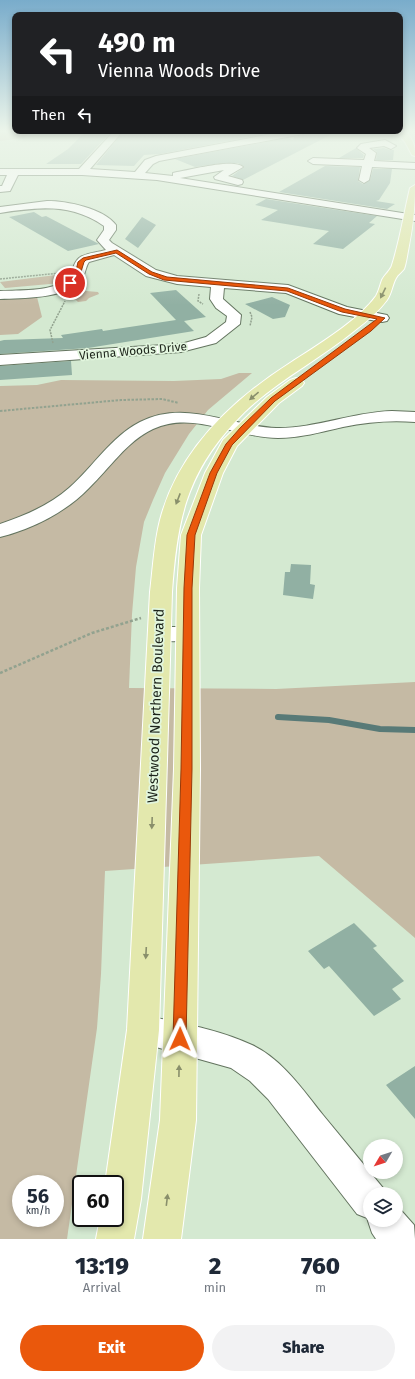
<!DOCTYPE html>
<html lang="en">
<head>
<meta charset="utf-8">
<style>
  :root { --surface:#fff; --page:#f2f2f3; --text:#1f2937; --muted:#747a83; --accent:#ea580c }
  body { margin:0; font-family:"Fira Sans",sans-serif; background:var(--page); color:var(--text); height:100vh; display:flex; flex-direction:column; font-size:15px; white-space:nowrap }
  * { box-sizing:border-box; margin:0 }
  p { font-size:13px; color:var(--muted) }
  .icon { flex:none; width:22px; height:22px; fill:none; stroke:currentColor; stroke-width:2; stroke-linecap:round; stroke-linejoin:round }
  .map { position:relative; height:1239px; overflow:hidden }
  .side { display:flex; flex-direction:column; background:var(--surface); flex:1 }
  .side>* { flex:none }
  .guide { position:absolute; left:12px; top:12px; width:391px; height:122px; border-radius:8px; box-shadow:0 2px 6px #0003; background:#202124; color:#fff; overflow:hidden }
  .needle { width:26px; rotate:231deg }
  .buttons { position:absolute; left:363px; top:1139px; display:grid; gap:8px }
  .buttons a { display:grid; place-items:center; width:40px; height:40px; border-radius:50%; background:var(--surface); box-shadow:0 2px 6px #0003; font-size:20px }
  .speed { position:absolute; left:12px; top:1175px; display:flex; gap:8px; font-size:20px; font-weight:700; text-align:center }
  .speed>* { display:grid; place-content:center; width:52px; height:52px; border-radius:50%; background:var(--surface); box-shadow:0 2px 6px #0003; line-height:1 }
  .speed small { font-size:10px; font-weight:400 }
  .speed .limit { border:2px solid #111; border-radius:6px; background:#fff; color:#111 }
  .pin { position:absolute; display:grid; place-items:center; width:34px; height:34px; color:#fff; margin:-17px; border:2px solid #fff; border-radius:50%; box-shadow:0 1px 4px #0007 }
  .me { position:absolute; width:44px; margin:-22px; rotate:1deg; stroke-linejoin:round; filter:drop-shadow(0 0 3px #0008) }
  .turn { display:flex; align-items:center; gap:14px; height:84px; padding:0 20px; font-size:18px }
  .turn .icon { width:52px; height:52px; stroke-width:2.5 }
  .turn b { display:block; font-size:28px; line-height:34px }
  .then { display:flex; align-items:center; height:38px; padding:0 20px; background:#0003; gap:8px; font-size:15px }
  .eta { display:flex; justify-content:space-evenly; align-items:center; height:68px; text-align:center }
  .eta b { font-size:24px; font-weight:800; line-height:28px }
  .button { display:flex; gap:8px; margin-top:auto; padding:8px 20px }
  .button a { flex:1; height:46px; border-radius:24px; background:var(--accent); color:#fff; font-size:16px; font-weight:800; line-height:46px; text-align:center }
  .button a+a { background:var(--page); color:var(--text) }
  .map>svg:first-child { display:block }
  .green { fill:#c5baa4; fill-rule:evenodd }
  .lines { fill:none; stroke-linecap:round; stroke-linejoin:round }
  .stream { stroke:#587a77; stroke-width:6 }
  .building { fill:#91b0a3 }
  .minor-casing { stroke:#63745f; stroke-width:2 }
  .major-casing { stroke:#fff; stroke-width:2 }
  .path-far2 { stroke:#92a28f; stroke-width:1.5; stroke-dasharray:2 1; stroke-linecap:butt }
  .path-far1 { stroke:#92a28f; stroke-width:2; stroke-dasharray:2.5 1.5; stroke-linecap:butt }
  .path { stroke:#92a28f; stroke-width:2.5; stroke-dasharray:3 2; stroke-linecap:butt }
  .minor { fill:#fff; fill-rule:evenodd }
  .major { fill:#e3e8ad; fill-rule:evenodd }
  .oneway { fill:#898f6b }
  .route { fill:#ea580c; stroke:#983908 }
  .labels { text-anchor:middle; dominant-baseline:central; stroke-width:3.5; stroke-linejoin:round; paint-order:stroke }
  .far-street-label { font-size:12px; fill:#1c231a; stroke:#e2f6de }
  .street-label { font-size:14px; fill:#1c231a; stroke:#e2f6de }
</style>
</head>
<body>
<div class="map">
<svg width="415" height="1239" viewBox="0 0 415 1239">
  <rect width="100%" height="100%" fill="#d4e9d1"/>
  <path class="green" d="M0 131H33L24 138 0 141Z
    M56 275 61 283 5 288 0 282Z
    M81 288 86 291 98 292 99 294 89 298 86 301 78 302 75 299 78 298 77 294 71 291Z
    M0 297H37L42 317 18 334 0 335Z
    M239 373H252L208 410 189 434 165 473 153 500 144 522 136 567 132 614 129 688 276 689 415 682V938L319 856 105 871 101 974 97 1028 67 1239H0V386L37 385 61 380 174 381 221 379ZM21 1184H55V1218H21Z"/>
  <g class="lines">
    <path class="stream" d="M278 717 329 720 380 729 415 730"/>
  </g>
  <path class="building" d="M86 131H112L81 164H46L68 149Z
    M124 131H266L270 133 160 154 144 155 134 166 96 165Z
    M308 131H338L243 180 232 176 244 167 238 163H221L195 167 175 159 287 138 293 140 294 137 303 135Z
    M356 148 364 155 363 158H339Z
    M384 148 390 150H394L393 160H376L377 152 373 149Z
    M325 166 360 167 358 181 363 184 370 180 373 169H392L390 183 379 200 376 201 395 204 387 209 279 192Z
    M266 199 377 216 369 223 375 224 343 249 313 244 329 231 261 220 278 210 255 205Z
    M34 212 42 217 46 216 99 244 68 251 9 217Z
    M142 217 156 225 138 248 125 239Z
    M176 290 206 317 184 321 194 331 88 348 0 354V341L4 340 63 338 61 335 102 329 103 331 176 320 150 293Z
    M272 297 290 305 285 317 273 319 245 304Z
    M71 361 72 375 0 380V366Z
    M291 564 311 565 310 584 315 585 313 599 283 595 285 572H290Z
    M354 923 377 946 373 948 404 981 392 989 401 999 374 1016 329 966 324 969 308 951Z
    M415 1066V1119L386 1085Z"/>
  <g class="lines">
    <g class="minor-casing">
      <path id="minor" d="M114 131H123L90 169 135 172 145 160 156 156 287 131H307L303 134 159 161 153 164 145 173 173 176V173L177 172C190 170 234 158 243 167L228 176 242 180 243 182 242 184 238 185 215 179 214 177 224 170 180 178 415 215V221L157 180 82 175H18L10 191 0 192V186H2L7 175H0V169H79Z
        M385 140 396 146 391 149 384 146 369 148 376 153 374 161 415 163V169L372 167 369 180 364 183 359 180 362 166 313 164 308 161 313 158 364 160 366 154 357 148 361 144Z
        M47 201C67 201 103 208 116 225V230L109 240 112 243 156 270 177 276 288 285 347 307 387 315 389 318 387 321 382 322 339 314 286 293 224 288 223 299 241 315 240 324 216 343 181 352 0 365V355L181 344 206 337 226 322 227 316 216 308 210 299 211 287 177 284 146 276 114 255 89 262C85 267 86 275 80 281 64 299 23 298 0 299V291C20 290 47 292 65 281 74 275 71 265 79 258 85 253 99 252 106 250L97 240 104 230V226C71 203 38 207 0 213V207Z
        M392 411 415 412V422C391 420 367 422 343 427 321 432 300 438 278 438 236 438 193 410 153 429 127 441 109 469 89 488 66 512 32 529 0 537V524C24 516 50 505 69 488 93 467 111 437 140 422 185 399 230 426 276 428 314 429 353 412 392 411Z
        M159 627H187L195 629 198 634 195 639C181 642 165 642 151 639L148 634 151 629Z
        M143 1015C179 1023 218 1029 252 1045 282 1059 303 1090 323 1115 343 1139 363 1164 383 1188L386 1194H370V1220H396V1206L398 1207 414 1225 415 1239H376L372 1233 367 1218 357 1214 268 1099 250 1081 231 1068 131 1040 127 1030 131 1020Z"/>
    </g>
    <g class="major-casing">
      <path id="major" d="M396 131H405C413 140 415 144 415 156L412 155 405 142Z
        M415 185C415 210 413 226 408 251 407 256 406 264 404 269 402 272 398 274 396 278 392 285 392 293 387 300 378 312 366 322 354 331 315 363 268 385 234 423 185 476 177 523 172 592L159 1030 141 1199 134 1239H96L100 1218H115V1184H105L127 1030 150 592C153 568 154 543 160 520 178 451 232 400 290 363 316 346 358 321 376 296 379 291 380 285 382 280 385 274 391 270 392 265 400 240 404 213 410 188Z
        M296 378 302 380 304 383 302 386 279 403 237 446 223 473 201 535 199 588 200 769 196 1120 181 1239H143L160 1120 174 769 177 588 181 535 205 473 223 440 267 397 290 380Z"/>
    </g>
    <path class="path-far2" d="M0 279 60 273
      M199 294 198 301 203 304
      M250 312 252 317 250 326
      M53 343 50 330 65 301"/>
    <path class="path-far1" d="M0 411 121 400 162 399 179 403"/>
    <path class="path" d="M0 673 92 633 141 618"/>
    <use href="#minor" class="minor"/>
    <use href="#major" class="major"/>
  </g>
  <defs><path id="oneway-solid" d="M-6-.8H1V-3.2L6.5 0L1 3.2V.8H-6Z"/></defs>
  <g class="oneway">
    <use href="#oneway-solid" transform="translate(383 293) rotate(116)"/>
    <use href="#oneway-solid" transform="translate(254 396) rotate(140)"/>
    <use href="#oneway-solid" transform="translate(178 499) rotate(111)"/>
    <use href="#oneway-solid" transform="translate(152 823) rotate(92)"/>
    <use href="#oneway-solid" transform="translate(146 953) rotate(93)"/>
    <use href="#oneway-solid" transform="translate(179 1071) rotate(-89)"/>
    <use href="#oneway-solid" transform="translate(167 1200) rotate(-83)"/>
  </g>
  <linearGradient id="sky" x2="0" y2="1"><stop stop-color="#79accb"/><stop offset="0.43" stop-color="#ecf5ea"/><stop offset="1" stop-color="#ecf5ea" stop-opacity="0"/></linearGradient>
  <rect width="415" height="305" fill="url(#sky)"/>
  <path class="route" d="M117 250 152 272 167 277 288 288 345 309 385 318 371 331 275 401 232 445 217 473 195 535 192 588V769L186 1039 184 1043 180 1045 175 1043 173 1039 181 769 184 588 187 535 210 473 226 444 241 427 271 398 377 319 342 312 287 291 164 280 149 274 116 253 86 260 84 262 80 275 72 284H69L75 275 78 262 83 258Z"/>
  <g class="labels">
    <g class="far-street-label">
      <text transform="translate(133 351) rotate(-5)">Vienna Woods Drive</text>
    </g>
    <g class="street-label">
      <text transform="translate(156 706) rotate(-88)">Westwood Northern Boulevard</text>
    </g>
  </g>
</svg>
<div class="buttons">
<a><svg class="needle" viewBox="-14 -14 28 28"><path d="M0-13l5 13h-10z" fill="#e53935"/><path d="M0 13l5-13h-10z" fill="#747a83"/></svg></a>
<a><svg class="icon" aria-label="layers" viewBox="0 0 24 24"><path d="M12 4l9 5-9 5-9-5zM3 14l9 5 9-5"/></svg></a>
</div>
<div class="speed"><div>56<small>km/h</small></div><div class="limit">60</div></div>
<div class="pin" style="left:70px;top:283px;background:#d93025"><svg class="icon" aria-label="arrive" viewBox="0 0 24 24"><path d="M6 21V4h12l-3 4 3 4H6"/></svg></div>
<svg class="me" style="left:180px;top:1039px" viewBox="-20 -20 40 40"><path d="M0-17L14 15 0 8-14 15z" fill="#ea580c" stroke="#fff" stroke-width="4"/></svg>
<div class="guide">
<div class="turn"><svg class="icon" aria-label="left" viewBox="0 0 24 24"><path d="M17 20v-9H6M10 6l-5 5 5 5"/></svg><div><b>490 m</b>Vienna Woods Drive</div></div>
<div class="then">Then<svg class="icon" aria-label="left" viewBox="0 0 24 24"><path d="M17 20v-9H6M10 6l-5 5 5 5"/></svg></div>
</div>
</div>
<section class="side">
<div class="eta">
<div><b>13:19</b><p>Arrival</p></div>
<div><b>2</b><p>min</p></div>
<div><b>760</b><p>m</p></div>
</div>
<div class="button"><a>Exit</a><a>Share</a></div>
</section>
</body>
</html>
